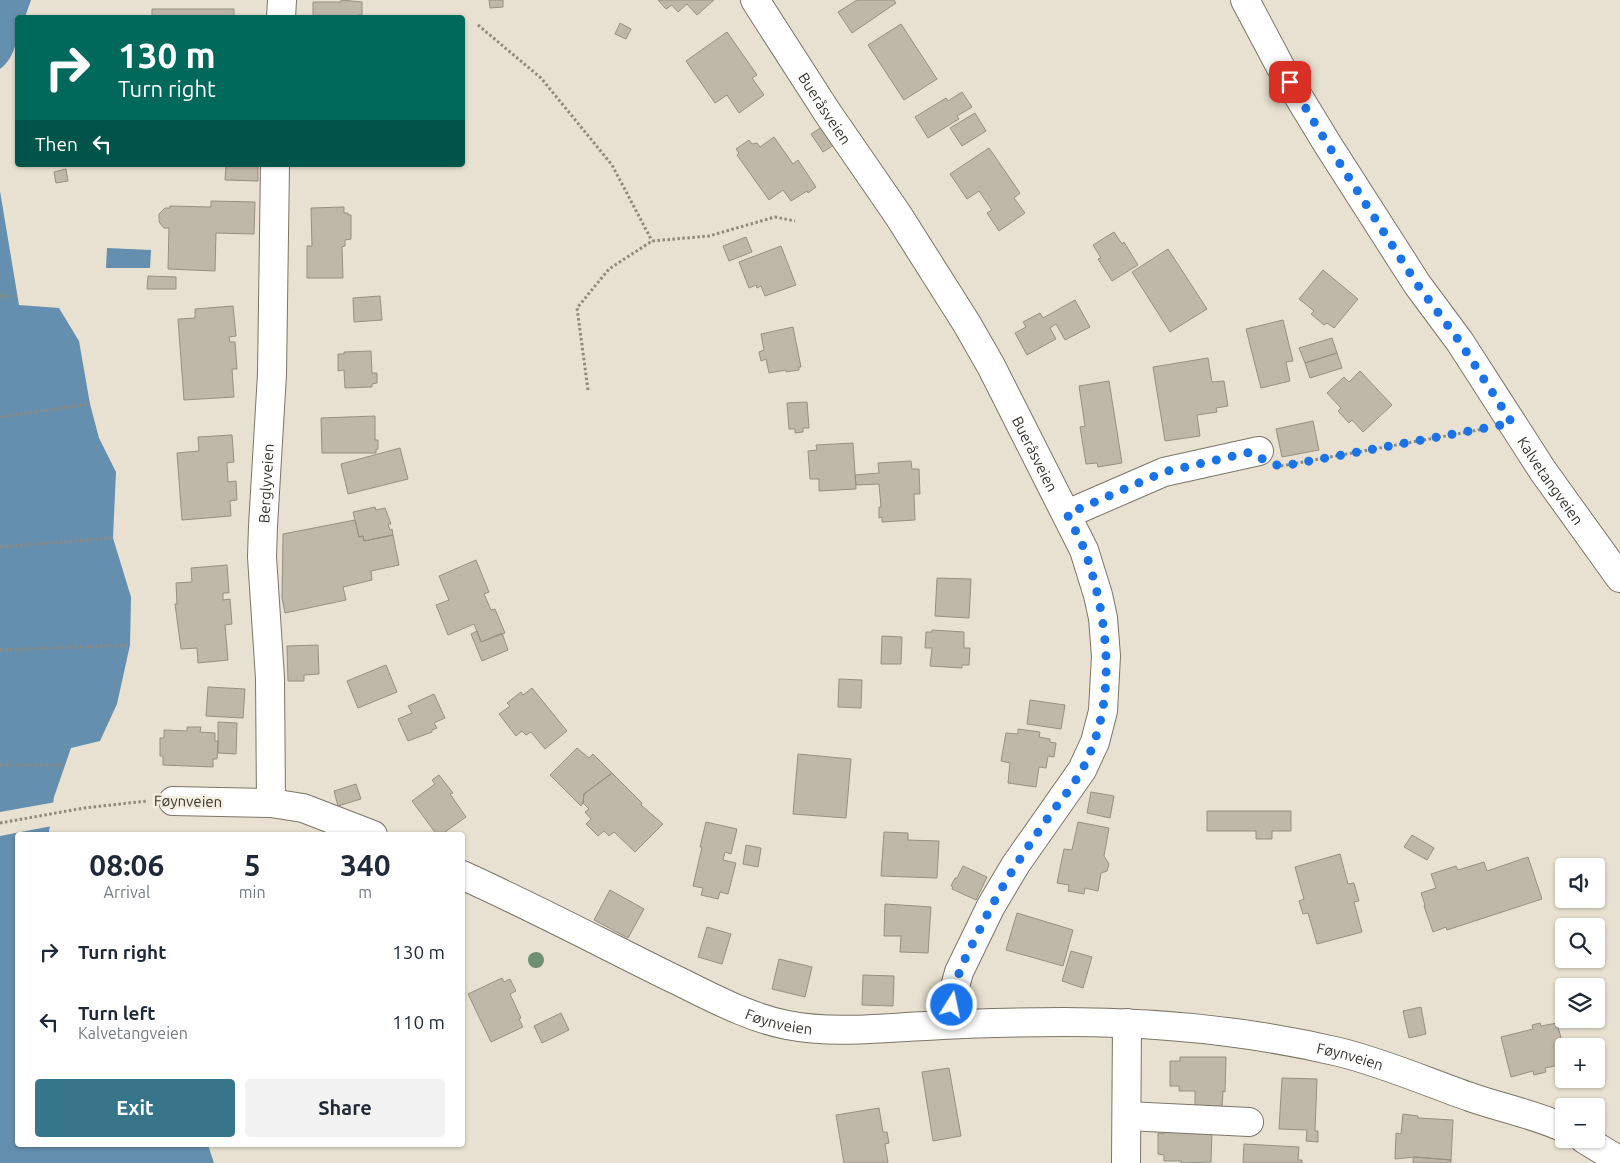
<!DOCTYPE html>
<html lang="en">
<head>
<meta charset="utf-8">
<style>
  :root { --surface:#fff; --page:#f2f2f3; --text:#1f2937; --muted:#747a83; --accent:#37758a }
  body { margin:0; font-family:Ubuntu,sans-serif; background:var(--page); color:var(--text); height:100vh; display:flex; flex-direction:column; font-size:19px; white-space:nowrap }
  * { box-sizing:border-box; margin:0 }
  p { font-size:16px; color:var(--muted) }
  .icon { flex:none; width:28px; height:28px; fill:none; stroke:currentColor; stroke-width:2; stroke-linecap:round; stroke-linejoin:round }
  .map { position:relative; flex:1; overflow:hidden }
  .side { position:absolute; left:15px; top:832px; width:450px; height:315px; display:flex; flex-direction:column; background:var(--surface); border-radius:5px; box-shadow:0 1px 4px #0004 }
  .side>* { flex:none }
  .top-card { position:absolute; left:15px; top:15px; width:450px; height:152px; border-radius:5px; box-shadow:0 1px 4px #0004; background:#00695c; color:#fff; overflow:hidden }
  .tools { position:absolute; left:1555px; top:858px; display:grid; gap:10px }
  .tools a { display:grid; place-items:center; width:50px; height:50px; border-radius:5px; background:var(--surface); box-shadow:0 1px 4px #0004; font-size:25px }
  .pin { position:absolute; display:grid; place-items:center; width:42px; height:42px; color:#fff; margin:-21px; border-radius:10px; box-shadow:0 2px 8px #0006 }
  .me { position:absolute; width:55px; margin:-28px; rotate:10deg; stroke-linejoin:round; filter:drop-shadow(0 0 4px #0008) }
  .turn { display:flex; align-items:center; gap:18px; height:105px; padding:0 20px; font-size:22px }
  .turn .icon { width:65px; height:65px; stroke-width:2.5 }
  .turn b { display:block; font-size:35px; line-height:42px }
  .then { display:flex; align-items:center; height:48px; padding:0 20px; background:#0003; gap:10px; font-size:19px }
  .eta { display:flex; justify-content:space-evenly; align-items:center; height:85px; text-align:center }
  .eta b { font-size:30px; font-weight:700; line-height:35px }
  .primary-button { display:flex; gap:10px; margin-top:auto; padding:10px 20px }
  .primary-button a { flex:1; height:58px; border-radius:5px; background:var(--accent); color:#fff; font-size:20px; font-weight:700; line-height:58px; text-align:center }
  .primary-button a+a { background:var(--page); color:var(--text) }
  ul { padding:0; list-style:none }
  li { display:flex; align-items:center; gap:15px; height:70px; padding:0 20px }
  li div { flex:1 }
  li b { display:block; font-size:19px }
  li em { font-style:normal }
  .map>svg:first-child { display:block }
  .water { fill:#658faf }
  .pier { fill:#e8e1d1 }
  .building { fill:#bfb8a9; stroke:#969081 }
  .lines { fill:none; stroke-linecap:round; stroke-linejoin:round }
  .minor-casing { stroke:#7b7567; stroke-width:30 }
  .path { stroke:#8e897e; stroke-width:3; stroke-dasharray:2.5 2.5; stroke-linecap:butt }
  .minor { stroke:#fff; stroke-width:28 }
  .tree { fill:#6b8f70 }
  .route { stroke:#1a73e8; stroke-width:9; stroke-dasharray:0 16.2 }
  .labels { text-anchor:middle; dominant-baseline:central; stroke-width:5; stroke-linejoin:round; paint-order:stroke }
  .street-label { font-size:15px; fill:#37342e; stroke:#f5eede }
</style>
</head>
<body>
<div class="map">
<svg width="1620" height="1163" viewBox="0 0 1620 1163">
  <rect width="100%" height="100%" fill="#e8e1d1"/>
  <path class="water" d="M0 0H31L25 17 18 18C18 37 16 57 0 69Z
    M0 191 19 305 59 308 79 341 90 404 99 438 116 472 113 538 131 597 130 645 117 704 100 741 71 748 54 797 49 832 52 835H18V1145H208L214 1163H0Z
    M107 248 151 250 150 268H106Z"/>
  <path class="pier" d="M56 802 52 826 0 836V812Z"/>
  <path class="building" d="M341 0 362 2V15H358V18H310L313 17V2H341Z
    M489 0H503V7L490 8Z
    M658 0H714L697 15 687 4 678 12 672 5 666 9Z
    M857 0H894L896 3 852 33 838 12Z
    M152 9H234V18H152Z
    M620 23 631 29 626 39 615 34Z
    M901 24 937 79 904 100 868 45Z
    M727 32 757 75 752 78 764 95 739 113 727 95 715 103 686 61Z
    M962 92 972 107 957 116 959 119 928 138 915 117 946 98 948 101Z
    M975 113 986 131 962 146 950 128Z
    M822 127 834 145 823 152 811 134Z
    M774 137 793 164 798 160 816 187 808 193 807 191 791 201 783 190 769 200 737 155 739 153 736 149 749 140 752 144 757 143 760 147Z
    M989 148 1020 193 1014 198 1025 213 999 231 987 213 992 210 979 191 967 199 950 174Z
    M226 165H258V181L225 180Z
    M66 169 68 181 56 183 54 172Z
    M211 201 255 202 254 234 216 233 215 271 168 269 169 228H164L159 222V214L165 208H170V206L211 207Z
    M344 207V213H348V215H351V239L345 240V246L342 247 343 278H307V246H312L311 208Z
    M1114 232 1122 244 1124 242 1138 265 1112 281 1098 259 1101 258 1093 245Z
    M746 237 752 252 729 261 723 246Z
    M781 246 796 285 765 296 761 286 757 288 756 285 749 288 739 262Z
    M1168 249 1207 309 1170 332 1132 272Z
    M1323 270 1358 299 1334 328 1327 323 1324 325 1311 314 1314 311 1299 299Z
    M148 276 176 277V289H147Z
    M380 296 382 320 354 322 353 298Z
    M1075 300 1090 327 1065 340 1056 324 1050 328 1056 339 1027 355 1015 333 1026 327 1023 322 1040 313 1043 318Z
    M233 306 236 336 229 337 230 342H235L237 369H232L234 397 184 400 178 319 195 318V309Z
    M1283 320 1293 361 1286 362 1290 381 1261 388 1246 329Z
    M793 327 801 367H799V370L786 372V370L769 373 766 359 761 361 759 352 764 350 761 334Z
    M1332 338 1337 353 1305 363 1299 348Z
    M371 351 372 373H377V383L372 384V387L345 388 344 370 338 371V354H344V352Z
    M1337 353 1342 368 1310 378 1305 363Z
    M1208 358 1212 382 1224 381 1228 406 1216 408 1217 412 1197 415 1200 436 1165 441 1153 367Z
    M1360 371 1392 405 1363 432 1352 420 1349 423 1338 411 1341 408 1327 393 1344 377 1349 382Z
    M1109 381 1122 463 1098 467 1097 463 1086 464 1080 427 1085 426 1079 386Z
    M807 402 809 428H803V432L795 433V429H789L787 403Z
    M375 416V440H378V449L376 450V453H322L321 418Z
    M1313 421 1319 450 1282 457 1276 429Z
    M232 435 234 462 227 463 228 482 236 481 237 500 230 501 231 516 182 520 177 453 199 451 198 437Z
    M853 443 856 489 819 491V479H810L808 451 817 450 816 445Z
    M400 448 408 479 348 494 341 464Z
    M911 461 912 469H919L920 494H914L915 520 882 522V517L879 518V507H881L879 484 856 485 855 475 879 473 878 463Z
    M375 507 376 510 385 508 391 524H388L390 530 392 529 393 535 364 541 363 536 359 537 353 512Z
    M355 520 359 537 363 536 364 541 393 535 399 565 371 571 372 580 343 587 346 600 285 613 282 598 283 534Z
    M476 560 489 592 484 594 491 610 495 609 505 633 481 642 474 624 448 635 436 605 449 600 439 576Z
    M227 565 229 593H223V600L230 599 232 624 225 625 228 660 198 663 197 648 181 649 175 604H177L176 583 192 582 191 568Z
    M937 578 971 579 969 618 935 616Z
    M932 630 964 632V648H970L969 665H962V668L930 666 932 648H925L926 632H932Z
    M477 631 481 642 502 633 508 650 482 661 471 634Z
    M882 636 902 637 901 664H881Z
    M318 645 319 674 304 675V681H288L287 646Z
    M386 665 397 692 358 708 347 681Z
    M839 679 862 680 861 708 838 707Z
    M208 687 245 689 243 718 206 716Z
    M532 688 567 731 545 749 531 732 526 735 522 731 516 736 499 714 510 706 507 703 521 692 523 695Z
    M434 694 445 718 434 723 437 728 432 730V732L408 741 398 719 412 713 408 706Z
    M1030 700 1065 705 1061 729 1027 724Z
    M218 722 237 723 236 754 218 753Z
    M187 727H201L200 732 215 733V741H218L217 759H213V767L163 765V756H160V738H164V730L187 731Z
    M1018 729 1040 732 1039 737 1050 739V742L1056 743 1054 757 1048 756 1046 768 1039 767 1036 787 1008 783 1010 763 1001 761 1006 733 1018 734Z
    M577 748 589 758 593 754 612 773 584 794 583 803 581 806 550 775Z
    M798 754 851 759 846 818 793 814Z
    M612 773 642 803 641 805 663 824 635 852 614 832 609 836 604 831 598 836 586 824 591 819 585 812 589 809 583 803 584 794Z
    M439 775 453 793 450 794 466 817 441 835H437L412 801 435 784 432 780Z
    M356 784 361 799 338 806 334 791Z
    M1091 792 1114 796 1110 818 1087 813Z
    M1207 811H1291V831H1272V839H1256V831H1207Z
    M706 822 737 829 731 854 725 852 723 860 736 863 728 894 720 892 718 899 701 895 703 888 693 886 702 847H700Z
    M1078 822 1109 828 1104 856 1109 864 1107 871 1101 873 1098 891 1085 888 1084 894 1068 891 1069 885 1057 883 1064 849 1072 850Z
    M884 832 908 833V840L939 841 937 878 881 876Z
    M1412 835 1434 848 1427 860 1404 847Z
    M746 845 761 848 758 867 743 864Z
    M1340 854 1348 884 1354 883 1359 901 1354 902 1362 932 1317 944 1308 913 1303 914 1299 901 1304 899 1295 867Z
    M1528 857 1542 899 1447 930 1446 927 1433 932 1424 906 1425 905 1421 893 1436 888 1431 874 1456 866 1458 870 1484 862 1487 871Z
    M963 866 987 877 976 900 952 889 953 887 951 886 955 878H957Z
    M610 890 644 909 628 938 594 920Z
    M885 904 931 907 928 953 900 952 901 936H884Z
    M1017 913 1073 930 1063 966 1006 950Z
    M707 927 731 934 722 964 698 957Z
    M1071 951 1092 957 1083 988 1062 981Z
    M779 959 812 967 805 997 772 989Z
    M863 975 894 976 893 1006 862 1005Z
    M502 978 504 982 510 979 516 991 510 994 521 1018 519 1019 523 1027 491 1042 468 994Z
    M1421 1007 1426 1034 1409 1038 1403 1011Z
    M561 1013 569 1030 542 1043 534 1026Z
    M1540 1023 1541 1026 1557 1023 1564 1049V1064L1545 1068 1546 1072 1534 1075 1533 1071 1511 1077 1501 1037 1533 1029 1532 1025Z
    M1180 1057H1226L1225 1092 1223 1091 1222 1107H1195V1091H1179V1086H1170V1061H1180Z
    M949 1068 961 1136 933 1141 922 1072Z
    M1282 1078 1317 1079 1315 1131H1318V1142L1306 1141 1307 1130 1279 1129Z
    M879 1108 883 1132H887L889 1143 885 1144 888 1163H844L836 1115Z
    M1403 1114 1418 1116V1118L1453 1120 1451 1160 1415 1157 1395 1159 1396 1133 1401 1134Z
    M1165 1127 1212 1129 1211 1162 1181 1163V1161H1164V1155L1158 1154V1133L1164 1134Z
    M1244 1144 1299 1147 1298 1160H1302V1163H1243Z
    M1415 1157 1451 1160V1163H1413V1158Z"/>
  <g class="lines">
    <g class="minor-casing">
      <g id="minor">
        <path id="s1" d="M755 0 827 112 898 215 967 324 991 366 1084 550 1098 595 1103 618 1106 656 1103 711 1095 742 1082 770 1016 864 991 906 959 972 953 994 952 1024"/>
        <path id="s2" d="M1245 0 1280 66 1328 145 1417 284 1460 342 1543 471 1620 578"/>
        <path d="M281 18 282 0"/>
        <path d="M1067 514 1164 472 1259 451"/>
        <path d="M173 801 271 803 303 808 373 835"/>
        <path id="s3" d="M271 803 270 678 262 557 263 526 272 374 275 165"/>
        <path id="s4" d="M462 875C533 907 601 943 670 977 708 995 746 1017 787 1025 833 1034 880 1028 926 1026 972 1023 1018 1022 1064 1022 1156 1022 1250 1031 1339 1052 1384 1063 1427 1082 1470 1097 1501 1108 1534 1114 1564 1128"/>
        <path d="M1127 1116 1249 1122"/>
        <path d="M1584 1139 1620 1161"/>
        <path d="M1126 1163 1127 1023"/>
      </g>
    </g>
    <path class="path" d="M478 25 541 78 612 165 652 241
      M0 296H17
      M588 390 577 308 609 269 652 241 709 236 775 217 795 221
      M0 417 90 404
      M1281 466 1484 429
      M0 547 113 538
      M0 650 130 645
      M0 765H65
      M0 823 84 808 147 801"/>
    <use href="#minor" class="minor"/>
  </g>
  <circle class="tree" cx="536" cy="960" r="8"/>
  <g class="lines">
    <path class="route" d="M952 1005C954 974 971 948 984 921 1003 883 1026 849 1050 815 1061 800 1074 785 1083 768 1118 701 1109 621 1085 551 1080 539 1073 526 1067 514L1164 472 1251 452 1271 464 1283 466 1512 423 1460 342 1417 284 1328 145 1290 82"/>
  </g>
  <g class="labels">
    <g class="street-label">
      <text stroke="none"><textPath href="#s1" startOffset="129">Bueråsveien</textPath></text>
      <text stroke="none"><textPath href="#s1" startOffset="534">Bueråsveien</textPath></text>
      <text stroke="none"><textPath href="#s2" startOffset="570">Kalvetangveien</textPath></text>
      <text stroke="none"><textPath href="#s3" startOffset="320">Berglyveien</textPath></text>
      <text transform="translate(188 801) rotate(1)">Føynveien</text>
      <text stroke="none"><textPath href="#s4" startOffset="350">Føynveien</textPath></text>
      <text stroke="none"><textPath href="#s4" startOffset="925">Føynveien</textPath></text>
    </g>
  </g>
</svg>
<div class="tools">
<a><svg class="icon" aria-label="sound" viewBox="0 0 24 24"><path d="M4 9h4l5-4v14l-5-4H4zM17 9q2 3 0 6"/></svg></a>
<a><svg class="icon" aria-label="search" viewBox="0 0 24 24"><circle cx="10" cy="10" r="6"/><path d="M15 15l6 6"/></svg></a>
<a><svg class="icon" aria-label="layers" viewBox="0 0 24 24"><path d="M12 4l9 5-9 5-9-5zM3 14l9 5 9-5"/></svg></a>
<a>+</a>
<a>−</a>
</div>
<div class="pin" style="left:1290px;top:82px;background:#d93025"><svg class="icon" aria-label="arrive" viewBox="0 0 24 24"><path d="M6 21V4h12l-3 4 3 4H6"/></svg></div>
<svg class="me" style="left:952px;top:1005px" viewBox="-20 -20 40 40"><circle r="17" fill="#1a73e8" stroke="#fff" stroke-width="3"/><path d="M0-11L8 9 0 5-8 9z" fill="#fff"/></svg>
<div class="top-card">
<div class="turn"><svg class="icon" aria-label="right" viewBox="0 0 24 24"><path d="M7 20v-9h11M14 6l5 5-5 5"/></svg><div><b>130 m</b>Turn right</div></div>
<div class="then">Then<svg class="icon" aria-label="left" viewBox="0 0 24 24"><path d="M17 20v-9H6M10 6l-5 5 5 5"/></svg></div>
</div>
<section class="side">
<div class="eta">
<div><b>08:06</b><p>Arrival</p></div>
<div><b>5</b><p>min</p></div>
<div><b>340</b><p>m</p></div>
</div>
<ul>
<li><svg class="icon" aria-label="right" viewBox="0 0 24 24"><path d="M7 20v-9h11M14 6l5 5-5 5"/></svg><div><b>Turn right</b></div><em>130 m</em></li>
<li><svg class="icon" aria-label="left" viewBox="0 0 24 24"><path d="M17 20v-9H6M10 6l-5 5 5 5"/></svg><div><b>Turn left</b><p>Kalvetangveien</p></div><em>110 m</em></li>
</ul>
<div class="primary-button"><a>Exit</a><a>Share</a></div>
</section>
</div>
</body>
</html>
